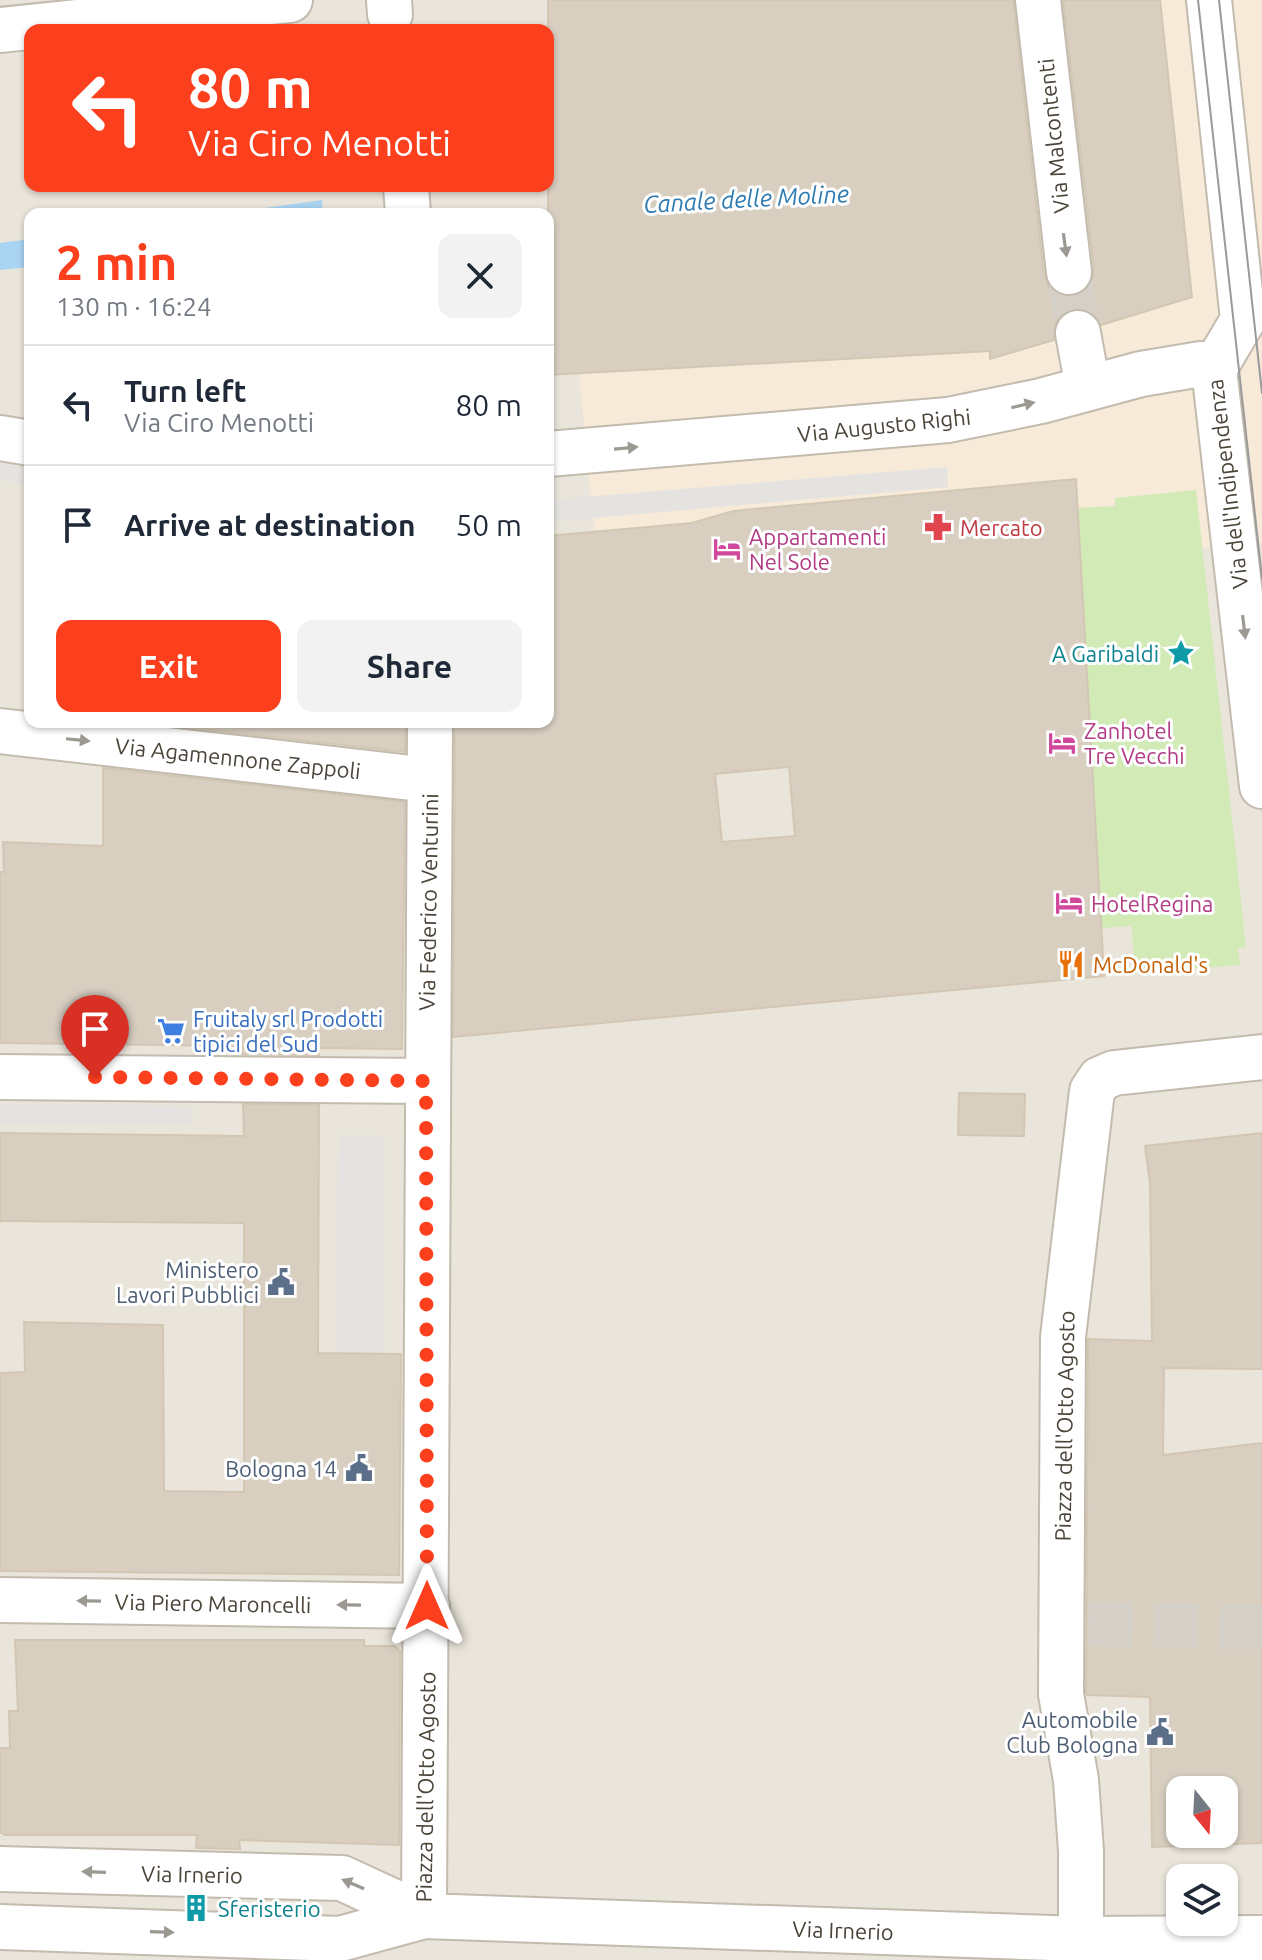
<!DOCTYPE html>
<html lang="en">
<head>
<meta charset="utf-8">
<style>
  :root { --surface:#fff; --page:#f2f2f3; --text:#1f2937; --muted:#747a83; --line:#e0e1e3; --accent:#fc3f1d }
  body { margin:0; font-family:Ubuntu,sans-serif; background:var(--page); color:var(--text); height:100vh; display:flex; flex-direction:column; font-size:30px; white-space:nowrap }
  * { box-sizing:border-box; margin:0 }
  p { font-size:26px; color:var(--muted) }
  .icon { flex:none; width:44px; height:44px; fill:none; stroke:currentColor; stroke-width:2; stroke-linecap:round; stroke-linejoin:round }
  .map { position:relative; flex:1; overflow:hidden }
  .sheet { position:absolute; left:24px; top:208px; width:530px; height:520px; display:flex; flex-direction:column; background:var(--surface); border-radius:16px; box-shadow:0 2px 6px #0004 }
  .sheet>* { flex:none }
  .top-card { position:absolute; left:24px; top:24px; width:530px; height:168px; border-radius:16px; box-shadow:0 2px 6px #0004; background:#fc3f1d; color:#fff; overflow:hidden }
  .needle { width:52px; rotate:162deg }
  .tools { position:absolute; left:1166px; top:1776px; display:grid; gap:16px }
  .tools a { display:grid; place-items:center; width:72px; height:72px; border-radius:16px; background:var(--surface); box-shadow:0 2px 6px #0004; font-size:40px }
  .pin { position:absolute; display:grid; place-items:center; width:68px; height:68px; color:#fff; margin:-82px -34px; border-radius:50% 50% 50% 0; rotate:-45deg; box-shadow:0 0 8px #0007 }
  .pin .icon { rotate:45deg }
  .me { position:absolute; width:88px; margin:-44px; rotate:0deg; stroke-linejoin:round; filter:drop-shadow(0 0 6px #0008) }
  .turn { display:flex; align-items:center; gap:28px; height:168px; padding:0 32px; font-size:36px }
  .turn .icon { width:104px; height:104px; stroke-width:2.5 }
  .turn b { display:block; font-size:56px; line-height:68px }
  .round { display:grid; place-items:center; flex:none; width:84px; height:84px; border-radius:16px; background:var(--page) }
  .head { display:flex; align-items:center; justify-content:space-between; height:136px; padding:0 32px }
  h1 { font-size:48px; font-weight:600; line-height:60px; color:var(--accent) }
  .cta { display:flex; gap:16px; margin-top:auto; padding:16px 32px }
  .cta a { flex:1; height:92px; border-radius:16px; background:var(--accent); color:#fff; font-size:32px; font-weight:600; line-height:92px; text-align:center }
  .cta a+a { background:var(--page); color:var(--text) }
  ul { padding:0; list-style:none }
  li { display:flex; align-items:center; gap:24px; height:120px; padding:0 32px; border-top:2px solid var(--line) }
  li div { flex:1 }
  li b { display:block; font-size:30px }
  li em { font-style:normal }
  .map>svg:first-child { display:block }
  .residential { fill:#eae5da; fill-rule:evenodd }
  .commercial { fill:#f7ead8 }
  .green { fill:#d2eab5 }
  .parking { fill:#e5e3e0 }
  .water { fill:#a9d4f2 }
  .building { fill:#d8cfc1; stroke:#d3c7b4; stroke-width:2; fill-rule:evenodd }
  .lines { fill:none; stroke-linecap:round; stroke-linejoin:round }
  .minor-tunnel { stroke:#d4d0c8; stroke-width:44; stroke-dasharray:44 22; stroke-linecap:butt }
  .minor-casing { stroke:#c2bbae; stroke-width:48 }
  .minor { stroke:#fff; stroke-width:44 }
  .tram { stroke:#9a9a9a; stroke-width:2 }
  .oneway { fill:#9c9892 }
  .route { stroke:#fc3f1d; stroke-width:14; stroke-dasharray:0 25.2 }
  .labels { text-anchor:middle; dominant-baseline:central; stroke-width:6; stroke-linejoin:round; paint-order:stroke }
  .street-label { font-size:22px; fill:#4b4439; stroke:#fff }
  .health-label { font-size:22px; fill:#be3a42; stroke:#fff; text-anchor:start }
  .hotel-label { font-size:22px; fill:#b23c85; stroke:#fff; text-anchor:start }
  .culture-label { font-size:22px; fill:#0d838f; stroke:#fff; text-anchor:end }
  .food-label { font-size:22px; fill:#c56008; stroke:#fff; text-anchor:start }
  .shop-label { font-size:22px; fill:#366cbe; stroke:#fff; text-anchor:start }
  .service-label { font-size:22px; fill:#4e5e75; stroke:#fff; text-anchor:end }
  .water-label { font-size:24px; font-style:italic; fill:#2e7ab2; stroke:#fff }
</style>
</head>
<body>
<div class="map">
<svg width="1262" height="1960" viewBox="0 0 1262 1960">
  <rect width="100%" height="100%" fill="#f6f3ec"/>
  <path class="residential" d="M0 0H1262V1960H0ZM30 30H548V186H30ZM30 214H548V722H30ZM1180 1790H1224V1834H1180ZM1180 1878H1224V1922H1180Z"/>
  <path class="commercial" d="M1083 0H1262V543L1058 562 598 569 575 332 1113 278Z"/>
  <path class="green" d="M1196 490 1246 947 1238 948 1240 965 1136 973 1131 926 1102 928 1078 508 1115 506V498Z"/>
  <path class="parking" d="M0 457 30 461V485L0 480Z
    M947 467 948 487 548 522V500Z
    M0 1104 193 1106 192 1125 0 1123Z
    M338 1135 385 1136V1354L336 1353Z"/>
  <path class="water" d="M322 200 323 214H222Z
    M30 239V267L0 270V243Z"/>
  <path class="building" d="M548 0H1013L1044 275 1049 287 1060 295 1071 297 1084 292 1092 281 1094 269 1063 0H1160L1192 297 1101 325 1087 310 1073 309 1061 315 1055 324 1054 340 990 359V351L548 375Z
    M1076 479 1104 976 453 1037 455 722H548V536L692 523 733 511ZM789 767 795 836 722 842 715 774Z
    M142 722H405V752Z
    M103 768 405 802 402 1049 319 1048V1055L242 1054V1046L0 1043V872H4L3 842 103 846Z
    M959 1093 1025 1094 1024 1136 958 1135Z
    M243 1104 319 1105 318 1353 401 1354 399 1575 0 1571V1373L25 1372 24 1322 163 1325 164 1491 244 1492V1223L0 1221V1133L244 1136Z
    M1262 1133V1369L1164 1368 1163 1455 1262 1443V1843L1152 1847 1150 1697 1087 1695 1086 1692 1088 1339 1152 1341 1150 1183 1145 1146ZM1180 1790H1224V1834H1180Z
    M15 1640H364V1646H395L400 1651 399 1845 239 1840 240 1849 196 1848 197 1835H5L0 1832V1748H10L9 1711H18Z"/>
  <g class="lines">
    <path class="minor-tunnel" d="M1069 272 1078 333
      M1088 1624 1262 1627"/>
    <g class="minor-casing">
      <path id="minor" d="M389 0 390 14
        M1038 0 1069 272
        M1209 0 1243 320 1214 369 1262 786
        M0 30 290 0
        M406 186 408 214
        M1078 333 1088 388
        M0 438 30 443
        M548 454 948 420 1041 401 1141 374 1201 364 1214 369
        M0 731 429 780
        M0 1077 426 1081
        M0 1600 427 1606
        M0 1869 342 1878 424 1916
        M424 1916 430 722
        M0 1927 340 1939 424 1916 1081 1939 1262 1938
        M1081 1960V1851L1076 1780 1061 1694 1063 1337 1092 1091 1100 1079 1114 1073 1262 1057"/>
    </g>
    <use href="#minor" class="minor"/>
    <path class="tram" d="M1198 0 1262 578
      M1219 0 1262 393"/>
  </g>
  <defs><path id="oneway-solid" d="M-6-.8H1V-3.2L6.5 0L1 3.2V.8H-6Z" transform="scale(2)"/></defs>
  <g class="oneway">
    <use href="#oneway-solid" transform="translate(1065 245) rotate(82)"/>
    <use href="#oneway-solid" transform="translate(1023 405) rotate(-13)"/>
    <use href="#oneway-solid" transform="translate(626 448) rotate(-5)"/>
    <use href="#oneway-solid" transform="translate(1244 627) rotate(83)"/>
    <use href="#oneway-solid" transform="translate(78 740) rotate(6)"/>
    <use href="#oneway-solid" transform="translate(89 1601) rotate(-179)"/>
    <use href="#oneway-solid" transform="translate(349 1605) rotate(-179)"/>
    <use href="#oneway-solid" transform="translate(94 1872) rotate(-178)"/>
    <use href="#oneway-solid" transform="translate(353 1884) rotate(-157)"/>
    <use href="#oneway-solid" transform="translate(162 1932) rotate(2)"/>
  </g>
  <g class="lines">
    <path class="route" d="M95 1077 426 1081 427 1606"/>
  </g>
  <defs>
    <g id="pharmacy-bare" transform="scale(2.16)"><path d="M-2-6h4v4h4v4h-4v4h-4v-4h-4v-4h4Z" fill="#e0444e" stroke="#fff" stroke-width="2.5" paint-order="stroke"/></g>
    <g id="hotel-bare" transform="scale(2.16)"><path d="M-6-4.5h1.5V1H6V5H4.5V3h-9V5H-6ZM-4 0a1.8 1.8 0 1 1 3.6 0ZM.5 0V-2.5h3Q6-2.5 6 0Z" fill="#d1479c" stroke="#fff" stroke-width="2.5" paint-order="stroke"/></g>
    <g id="sight-bare" transform="scale(2.16)"><path d="M0-6L1.8-2.2L6-1.7L2.9 1.2L3.7 5.4L0 3.3L-3.7 5.4L-2.9 1.2L-6-1.7L-1.8-2.2Z" fill="#0f9aa8" stroke="#fff" stroke-width="2.5" paint-order="stroke"/></g>
    <g id="restaurant-bare" transform="scale(2.16)"><path d="M-5-6h1v4h1v-4h1v4h1v-4h1v5L-1.5 .5V6h-2V.5L-5-1ZM5-6V6H3V1.5H1.5Q1.5-4 5-6Z" fill="#e8710a" stroke="#fff" stroke-width="2.5" paint-order="stroke"/></g>
    <g id="supermarket-bare" transform="scale(2.16)"><path d="M-6-5.5h2.5l.6 2H6L4.5 2H-2.5L-4.4-4H-6ZM-1.5 3.2a1.3 1.3 0 1 0 .1 0ZM3 3.2a1.3 1.3 0 1 0 .1 0Z" fill="#3f7fe0" stroke="#fff" stroke-width="2.5" paint-order="stroke"/></g>
    <g id="civic-bare" transform="scale(2.16)"><path d="M-.6-6.5H3V-4.5H.6V-3L4-1V1h2V6H-6V1h2V-1L-.6-3ZM-1.2 2.5V6h2.4V2.5Z" fill="#5c6f8a" stroke="#fff" stroke-width="2.5" paint-order="stroke"/></g>
    <g id="building-bare" transform="scale(2.16)"><path d="M-4-6H4V6H1V3H-1V6H-4ZM-2.5-4.3h1.7v1.8h-1.7ZM.8-4.3h1.7v1.8H.8ZM-2.5-1h1.7V.8h-1.7ZM.8-1h1.7V.8H.8Z" fill="#0f9aa8" stroke="#fff" stroke-width="2.5" paint-order="stroke"/></g>
  </defs>
  <g fill-rule="evenodd">
    <use href="#pharmacy-bare" x="938" y="527"/>
    <use href="#hotel-bare" x="727" y="549"/>
    <use href="#sight-bare" x="1181" y="653"/>
    <use href="#hotel-bare" x="1062" y="743"/>
    <use href="#hotel-bare" x="1069" y="903"/>
    <use href="#restaurant-bare" x="1071" y="964"/>
    <use href="#supermarket-bare" x="171" y="1031"/>
    <use href="#civic-bare" x="281" y="1282"/>
    <use href="#civic-bare" x="359" y="1468"/>
    <use href="#civic-bare" x="1160" y="1732"/>
    <use href="#building-bare" x="196" y="1908"/>
  </g>
  <g class="labels">
    <g class="street-label">
      <text transform="translate(1053 136) rotate(-96)">Via Malcontenti</text>
      <text transform="translate(884 425) rotate(-6)">Via Augusto Righi</text>
      <text transform="translate(1227 484) rotate(-97)">Via dell'Indipendenza</text>
      <text transform="translate(238 758) rotate(6)">Via Agamennone Zappoli</text>
      <text transform="translate(428 902) rotate(-89)">Via Federico Venturini</text>
      <text transform="translate(1064 1426) rotate(-89)">Piazza dell'Otto Agosto</text>
      <text transform="translate(213 1603) rotate(1)">Via Piero Maroncelli</text>
      <text transform="translate(425 1787) rotate(-89)">Piazza dell'Otto Agosto</text>
      <text transform="translate(192 1874) rotate(1)">Via Irnerio</text>
      <text transform="translate(843 1930) rotate(2)">Via Irnerio</text>
    </g>
    <g class="health-label">
      <text x="960" y="527">Mercato</text>
    </g>
    <g class="hotel-label">
      <text x="749" y="536">Appartamenti<tspan x="749" dy="25">Nel Sole</tspan></text>
      <text x="1084" y="730">Zanhotel<tspan x="1084" dy="25">Tre Vecchi</tspan></text>
      <text x="1091" y="903">HotelRegina</text>
    </g>
    <g class="culture-label">
      <text x="1159" y="653">A Garibaldi</text>
      <text x="218" y="1908" text-anchor="start">Sferisterio</text>
    </g>
    <g class="food-label">
      <text x="1093" y="964">McDonald's</text>
    </g>
    <g class="shop-label">
      <text x="193" y="1018">Fruitaly srl Prodotti<tspan x="193" dy="25">tipici del Sud</tspan></text>
    </g>
    <g class="service-label">
      <text x="259" y="1269">Ministero<tspan x="259" dy="25">Lavori Pubblici</tspan></text>
      <text x="337" y="1468">Bologna 14</text>
      <text x="1138" y="1719">Automobile<tspan x="1138" dy="25">Club Bologna</tspan></text>
    </g>
    <g class="water-label">
      <text transform="translate(746 199) rotate(-3)">Canale delle Moline</text>
    </g>
  </g>
</svg>
<div class="tools">
<a><svg class="needle" viewBox="-14 -14 28 28"><path d="M0-13l5 13h-10z" fill="#e53935"/><path d="M0 13l5-13h-10z" fill="#747a83"/></svg></a>
<a><svg class="icon" aria-label="layers" viewBox="0 0 24 24"><path d="M12 4l9 5-9 5-9-5zM3 14l9 5 9-5"/></svg></a>
</div>
<div class="pin" style="left:95px;top:1077px;background:#d93025"><svg class="icon" aria-label="arrive" viewBox="0 0 24 24"><path d="M6 21V4h12l-3 4 3 4H6"/></svg></div>
<svg class="me" style="left:427px;top:1606px" viewBox="-20 -20 40 40"><path d="M0-17L14 15 0 8-14 15z" fill="#fc3f1d" stroke="#fff" stroke-width="4"/></svg>
<div class="top-card">
<div class="turn"><svg class="icon" aria-label="left" viewBox="0 0 24 24"><path d="M17 20v-9H6M10 6l-5 5 5 5"/></svg><div><b>80 m</b>Via Ciro Menotti</div></div>
</div>
<section class="sheet">
<div class="head"><div><h1>2 min</h1><p>130 m · 16:24</p></div><a class="round"><svg class="icon" aria-label="close" viewBox="0 0 24 24"><path d="M6 6l12 12M18 6L6 18"/></svg></a></div>
<ul>
<li><svg class="icon" aria-label="left" viewBox="0 0 24 24"><path d="M17 20v-9H6M10 6l-5 5 5 5"/></svg><div><b>Turn left</b><p>Via Ciro Menotti</p></div><em>80 m</em></li>
<li><svg class="icon" aria-label="arrive" viewBox="0 0 24 24"><path d="M6 21V4h12l-3 4 3 4H6"/></svg><div><b>Arrive at destination</b></div><em>50 m</em></li>
</ul>
<div class="cta"><a>Exit</a><a>Share</a></div>
</section>
</div>
</body>
</html>
